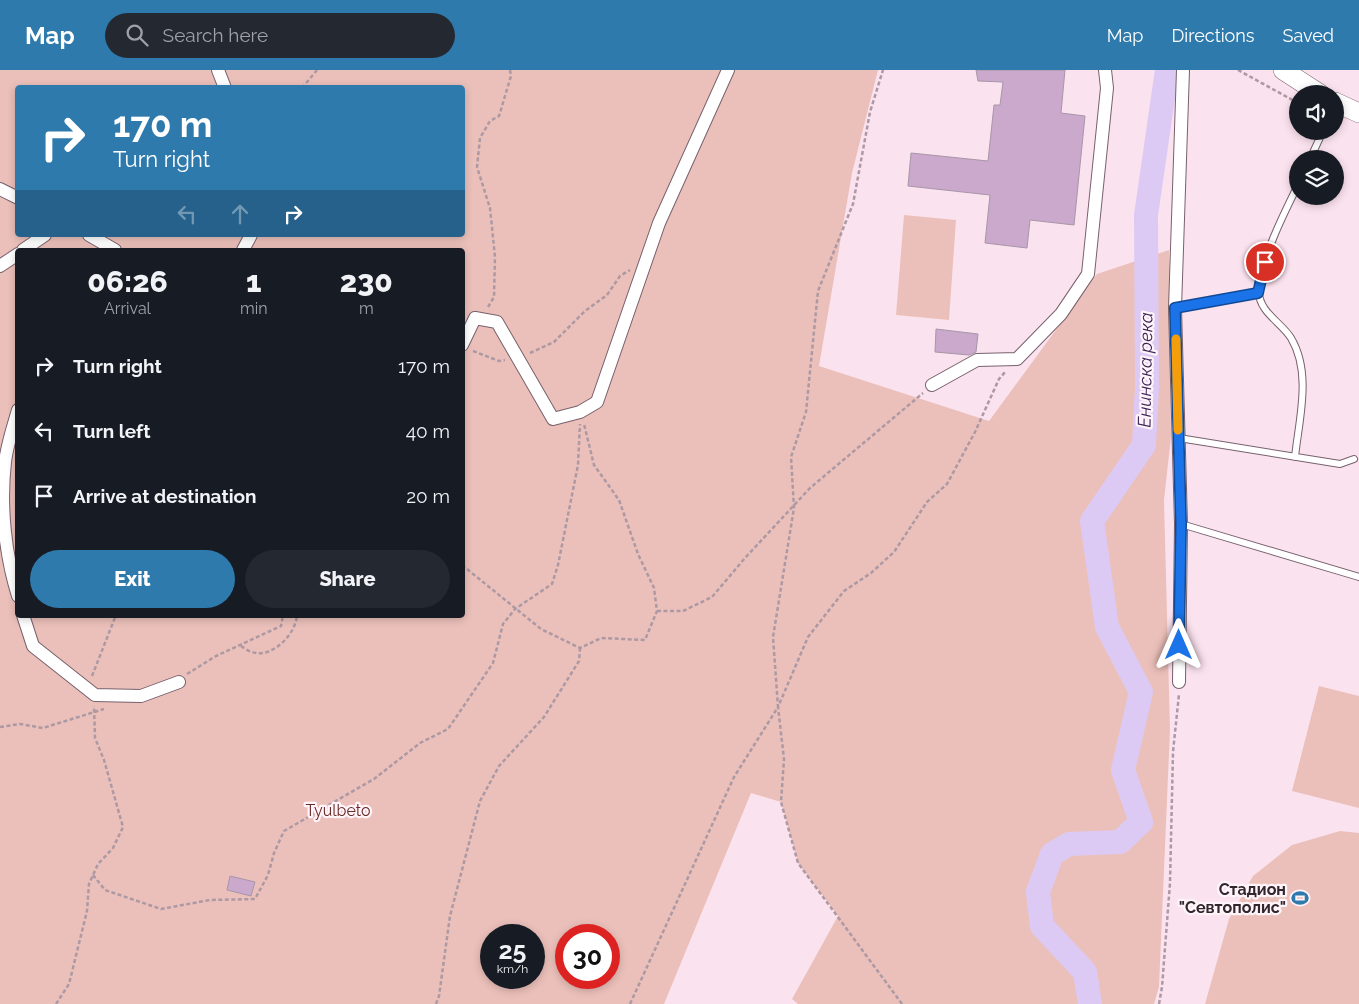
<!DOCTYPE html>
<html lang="en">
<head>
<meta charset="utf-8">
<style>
  :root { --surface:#171b24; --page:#242831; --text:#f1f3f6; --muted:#9ea1a6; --accent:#2f7aad }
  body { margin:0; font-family:Raleway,sans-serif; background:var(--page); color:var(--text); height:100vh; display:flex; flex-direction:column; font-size:19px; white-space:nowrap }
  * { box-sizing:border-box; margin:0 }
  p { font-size:16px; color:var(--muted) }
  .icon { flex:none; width:28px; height:28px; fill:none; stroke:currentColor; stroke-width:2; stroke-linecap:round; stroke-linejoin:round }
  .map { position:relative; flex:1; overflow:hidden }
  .drawer { position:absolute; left:15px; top:178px; width:450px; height:370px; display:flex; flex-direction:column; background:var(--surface); border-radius:5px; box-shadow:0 2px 8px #0003 }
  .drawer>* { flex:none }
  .guide { position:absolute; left:15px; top:15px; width:450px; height:152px; border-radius:5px; box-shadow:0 2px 8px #0003; background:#2f7aad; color:#fff; overflow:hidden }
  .controls { position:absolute; left:1289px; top:15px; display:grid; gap:10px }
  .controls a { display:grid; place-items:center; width:55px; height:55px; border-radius:50%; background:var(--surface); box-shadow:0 2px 8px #0003; font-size:25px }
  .speed { position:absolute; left:480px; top:854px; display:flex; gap:10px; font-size:25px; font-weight:700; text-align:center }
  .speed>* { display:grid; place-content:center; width:65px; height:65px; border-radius:50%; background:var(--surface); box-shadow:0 2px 8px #0003; line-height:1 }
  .speed small { font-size:12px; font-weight:400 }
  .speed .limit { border:8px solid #d22; background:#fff; color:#111 }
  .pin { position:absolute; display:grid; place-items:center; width:42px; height:42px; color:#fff; margin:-21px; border:2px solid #fff; border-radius:50%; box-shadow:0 1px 5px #0007 }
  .me { position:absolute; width:55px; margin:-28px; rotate:0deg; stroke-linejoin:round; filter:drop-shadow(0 0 4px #0008) }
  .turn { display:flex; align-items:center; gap:18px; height:105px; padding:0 15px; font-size:22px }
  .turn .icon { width:65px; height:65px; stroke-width:2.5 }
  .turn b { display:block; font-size:35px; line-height:42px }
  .lanes { display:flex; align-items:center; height:48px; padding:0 15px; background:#0003; justify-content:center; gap:25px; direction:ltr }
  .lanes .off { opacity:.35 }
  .eta { display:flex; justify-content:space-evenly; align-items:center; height:85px; text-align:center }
  .eta b { font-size:30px; font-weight:800; line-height:35px }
  .cta { display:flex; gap:10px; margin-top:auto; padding:10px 15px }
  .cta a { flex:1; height:58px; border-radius:30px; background:var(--accent); color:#fff; font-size:20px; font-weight:800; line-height:58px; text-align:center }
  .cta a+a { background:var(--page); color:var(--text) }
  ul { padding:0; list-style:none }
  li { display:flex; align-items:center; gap:15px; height:65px; padding:0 15px }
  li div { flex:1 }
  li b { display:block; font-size:19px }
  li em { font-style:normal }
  header { display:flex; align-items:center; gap:30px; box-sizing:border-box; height:70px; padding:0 25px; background:var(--accent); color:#fff }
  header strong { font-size:24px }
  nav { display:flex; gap:28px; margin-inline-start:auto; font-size:18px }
  .search { width:350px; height:45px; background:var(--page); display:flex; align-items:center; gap:12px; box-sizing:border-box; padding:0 18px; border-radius:28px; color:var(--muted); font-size:19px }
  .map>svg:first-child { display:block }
  .green { fill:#ecc0ba; fill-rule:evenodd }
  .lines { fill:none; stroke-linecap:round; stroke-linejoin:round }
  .river { stroke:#dccaf5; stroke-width:24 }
  .building { fill:#caa9cc; stroke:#a896a8 }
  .lane-casing { stroke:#77616c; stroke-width:8 }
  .street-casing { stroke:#77616c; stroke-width:14 }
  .primary-casing { stroke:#77616c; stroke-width:20 }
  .path { stroke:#ac99a3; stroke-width:2.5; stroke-dasharray:4 2.5; stroke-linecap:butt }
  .lane { stroke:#fff; stroke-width:6 }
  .street { stroke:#fff; stroke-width:12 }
  .primary { stroke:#fff; stroke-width:19 }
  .route-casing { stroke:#114b97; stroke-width:12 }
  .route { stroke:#1a73e8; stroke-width:9 }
  .slow { stroke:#f59e0b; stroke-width:9 }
  .labels { text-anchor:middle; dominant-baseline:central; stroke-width:4.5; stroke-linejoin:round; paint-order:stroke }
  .park-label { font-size:16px; fill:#6a2a26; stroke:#fef4f9 }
  .poi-label { font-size:16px; font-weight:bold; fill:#31282d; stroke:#fef4f9; text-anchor:end }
  .water-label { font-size:18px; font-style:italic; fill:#3c2256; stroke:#fef4f9 }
</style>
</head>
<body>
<header>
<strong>Map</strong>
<div class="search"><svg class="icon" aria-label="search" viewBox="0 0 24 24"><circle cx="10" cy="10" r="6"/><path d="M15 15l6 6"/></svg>Search here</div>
<nav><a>Map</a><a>Directions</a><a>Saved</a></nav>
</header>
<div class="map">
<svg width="1359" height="934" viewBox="0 0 1359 934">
  <rect width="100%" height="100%" fill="#fbe2ef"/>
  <path class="green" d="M0 0H878L852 103 819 296 989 351 1097 204 1169 180 1171 367 1164 430 1170 660 1159 917 1154 934H798L792 929 838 846 798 793 781 732 751 723 664 934H0ZM18 18H462V165H18ZM18 180H462V545H18ZM491 865H534V908H491ZM566 865H609V908H566Z
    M904 145 956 150 949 250 896 245Z
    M1319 616 1359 626V738L1292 721Z
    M1340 761 1359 763V934H1205L1229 849 1253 806 1292 775Z"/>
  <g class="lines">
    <path class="river" d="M1090 934 1085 902 1042 856 1038 822 1052 784 1069 774 1120 772 1141 752 1123 700 1141 622 1107 557 1092 451 1144 375 1147 318 1146 145 1167 0"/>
  </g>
  <path class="building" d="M976 0H1065L1061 43 1085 46 1074 155 1030 150 1027 178 985 173 990 125 908 116 911 83 988 91 994 35H1000L1003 12 978 11Z
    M936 259 978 264 976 282 969 285 935 282Z
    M230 806 255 812 251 826 227 820Z"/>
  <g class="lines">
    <g class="lane-casing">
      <path id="lane" d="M1310 89 1323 61
        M1175 238 1259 223
        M1179 368 1340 394 1354 389
        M1295 387C1299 349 1312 303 1291 268 1282 253 1259 242 1259 222 1258 195 1285 141 1298 115
        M1181 454 1359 507"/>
    </g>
    <g class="street-casing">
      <path id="street" d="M218 0 225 18
        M0 119 18 128
        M89 165 115 180
        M23 180 45 165
        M243 180 251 165
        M0 196 18 184
        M462 275 475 248 497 252 553 349 580 342 597 332 659 153 728 0
        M932 315 977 290 1017 289 1061 244 1088 204 1107 18 1105 0
        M18 340C13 357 7 375 5 392 0 436 5 484 18 526
        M23 545 33 576 95 625 141 626 179 612
        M1179 612 1181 454 1175 238 1183 0"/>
    </g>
    <g class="primary-casing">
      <path id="primary" d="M1283 0 1320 24
        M1335 32 1359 43"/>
    </g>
    <path class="path" d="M1238 0 1298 33
      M302 18 317 0
      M488 237 494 227 495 187 490 138 477 97 480 68 490 51 499 46 511 6 510 0
      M473 281 499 291 505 290
      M530 283 554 272 585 241 607 225 620 206 630 200
      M462 495 541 559 580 578 601 568 645 570 657 541 654 518 638 484 619 430 594 395 584 354
      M657 541H683L712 527 745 488 810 418 923 323
      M241 576C244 578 248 581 252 582 272 589 296 564 297 545
      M187 604 216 586 281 556 283 545
      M92 606 116 545
      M0 657 20 654 43 658 104 639
      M93 805 105 820 161 839 210 830 255 829 268 805 274 783 284 761 374 709 420 673 448 659 493 593 503 554 515 539 552 514 558 495 578 395 580 354
      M56 934 69 914 87 841 89 814 98 794 113 778 123 757 104 690 95 668 94 636
      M436 934 439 926 450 846 480 731 499 696 544 647 579 591 580 578
      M630 934 734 707 778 637 773 567 794 438 791 387 806 342 818 221 853 134 870 42 883 0
      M902 934 798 793 781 732 784 689 778 637 808 567 844 521 871 503 894 482 927 432 947 414 975 362 999 309 1006 301
      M1159 934 1162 917 1170 813 1173 682 1179 624"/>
    <use href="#lane" class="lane"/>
    <use href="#street" class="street"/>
    <use href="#primary" class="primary"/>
  </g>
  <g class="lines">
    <g class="route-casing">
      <path id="route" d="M1179 575 1181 454 1175 238 1258 223 1265 192"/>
    </g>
    <use href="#route" class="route"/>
    <path class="slow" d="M1176 269 1178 360"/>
  </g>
  <defs>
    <g id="stadium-bare" transform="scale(1.35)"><path d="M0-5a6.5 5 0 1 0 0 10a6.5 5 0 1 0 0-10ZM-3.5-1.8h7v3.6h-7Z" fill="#2f7aad" stroke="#fef4f9" stroke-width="2.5" paint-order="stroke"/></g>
  </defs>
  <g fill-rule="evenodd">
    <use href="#stadium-bare" x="1300" y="828"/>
  </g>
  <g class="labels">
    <g class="park-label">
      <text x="338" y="740">Tyulbeto</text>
    </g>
    <g class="poi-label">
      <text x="1286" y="819">Стадион<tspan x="1286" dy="18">"Севтополис"</tspan></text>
    </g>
    <g class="water-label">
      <text transform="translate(1145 300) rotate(-89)">Енинска река</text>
    </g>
  </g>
</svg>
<div class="controls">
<a><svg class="icon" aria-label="sound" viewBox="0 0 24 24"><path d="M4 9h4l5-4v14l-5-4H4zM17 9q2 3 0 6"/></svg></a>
<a><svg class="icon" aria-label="layers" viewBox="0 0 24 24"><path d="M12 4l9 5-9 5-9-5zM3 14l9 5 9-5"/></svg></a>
</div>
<div class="speed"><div>25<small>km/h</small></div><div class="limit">30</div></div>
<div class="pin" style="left:1265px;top:192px;background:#d93025"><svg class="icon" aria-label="arrive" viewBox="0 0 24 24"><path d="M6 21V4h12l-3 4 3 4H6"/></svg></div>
<svg class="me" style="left:1179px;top:575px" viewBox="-20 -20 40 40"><path d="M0-17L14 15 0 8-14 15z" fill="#1a73e8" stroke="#fff" stroke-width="4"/></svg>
<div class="guide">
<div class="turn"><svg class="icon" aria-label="right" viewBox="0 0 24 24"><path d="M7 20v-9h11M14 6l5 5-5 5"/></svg><div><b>170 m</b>Turn right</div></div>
<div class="lanes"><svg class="icon off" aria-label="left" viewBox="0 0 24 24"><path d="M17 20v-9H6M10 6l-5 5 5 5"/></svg><svg class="icon off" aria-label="ahead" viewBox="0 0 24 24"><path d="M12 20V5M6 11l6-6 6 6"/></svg><svg class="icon" aria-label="right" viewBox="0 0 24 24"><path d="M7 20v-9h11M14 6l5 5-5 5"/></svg></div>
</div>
<section class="drawer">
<div class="eta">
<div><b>06:26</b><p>Arrival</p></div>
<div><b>1</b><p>min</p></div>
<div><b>230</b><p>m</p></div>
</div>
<ul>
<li><svg class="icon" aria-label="right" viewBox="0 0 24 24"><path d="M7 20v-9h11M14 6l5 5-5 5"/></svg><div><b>Turn right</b></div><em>170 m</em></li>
<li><svg class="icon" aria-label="left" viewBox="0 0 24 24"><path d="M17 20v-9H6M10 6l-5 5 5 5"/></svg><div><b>Turn left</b></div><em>40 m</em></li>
<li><svg class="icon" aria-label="arrive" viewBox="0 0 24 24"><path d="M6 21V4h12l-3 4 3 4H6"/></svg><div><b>Arrive at destination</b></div><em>20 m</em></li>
</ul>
<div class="cta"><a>Exit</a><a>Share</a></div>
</section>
</div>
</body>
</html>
